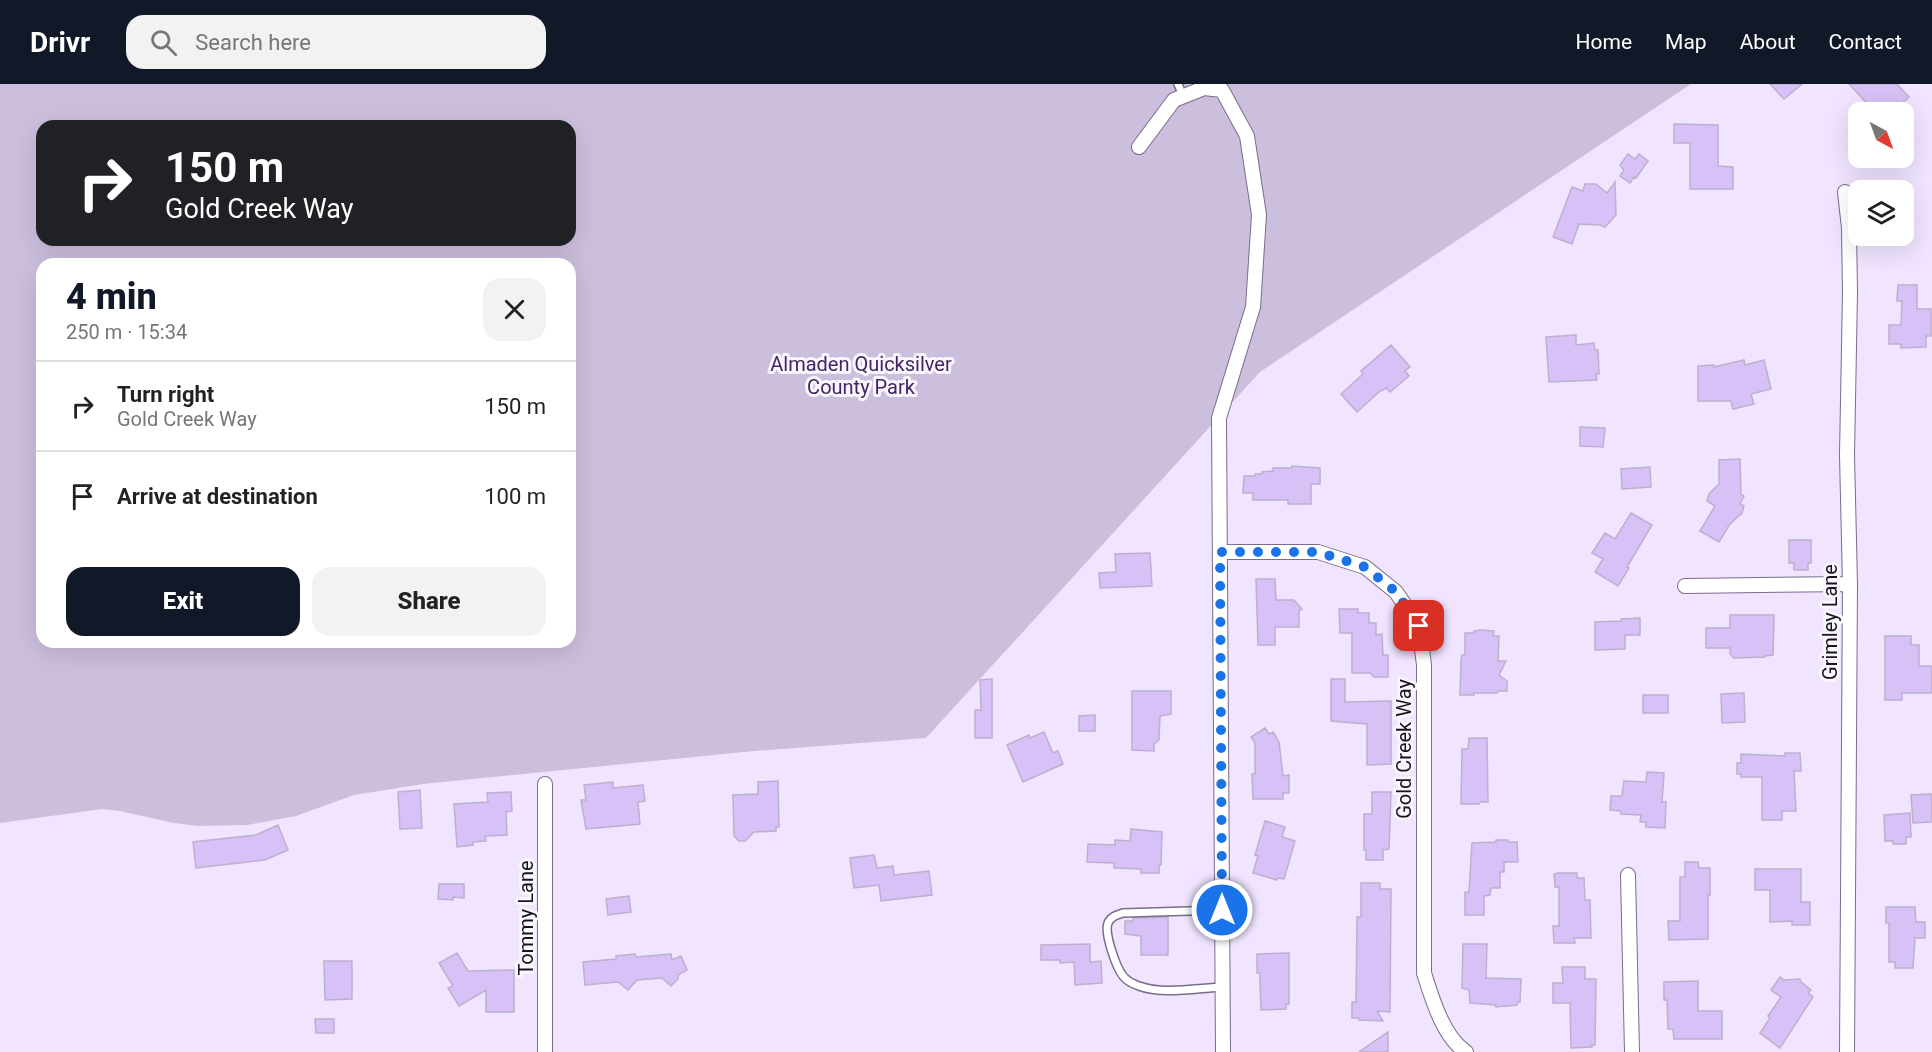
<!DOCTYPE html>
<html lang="en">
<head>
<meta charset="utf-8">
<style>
  :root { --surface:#fff; --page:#f2f2f2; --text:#222; --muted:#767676; --line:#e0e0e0; --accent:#111827 }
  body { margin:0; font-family:Roboto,sans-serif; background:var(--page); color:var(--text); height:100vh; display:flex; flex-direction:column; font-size:22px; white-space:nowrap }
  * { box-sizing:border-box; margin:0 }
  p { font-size:20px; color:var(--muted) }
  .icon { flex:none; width:33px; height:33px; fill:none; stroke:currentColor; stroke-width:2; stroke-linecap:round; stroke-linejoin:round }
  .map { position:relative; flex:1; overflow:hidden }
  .sheet { position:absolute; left:36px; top:174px; width:540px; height:390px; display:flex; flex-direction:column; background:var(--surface); border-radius:18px; box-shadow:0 6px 24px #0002 }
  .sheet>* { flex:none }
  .banner { position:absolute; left:36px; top:36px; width:540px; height:126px; border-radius:18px; box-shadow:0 6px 24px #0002; background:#202124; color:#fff; overflow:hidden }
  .needle { width:39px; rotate:139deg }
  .controls { position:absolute; left:1848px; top:18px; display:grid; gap:12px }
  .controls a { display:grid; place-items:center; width:66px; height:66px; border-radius:12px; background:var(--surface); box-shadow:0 6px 24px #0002; font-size:30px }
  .pin { position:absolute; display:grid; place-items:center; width:51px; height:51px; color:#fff; margin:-26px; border-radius:12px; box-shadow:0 3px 9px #0006 }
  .me { position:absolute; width:66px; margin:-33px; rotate:0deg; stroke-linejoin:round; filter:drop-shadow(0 0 4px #0008) }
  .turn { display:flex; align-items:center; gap:21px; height:126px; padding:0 30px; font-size:27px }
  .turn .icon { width:78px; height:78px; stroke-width:2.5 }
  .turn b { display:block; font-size:42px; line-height:51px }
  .round { display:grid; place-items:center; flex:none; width:63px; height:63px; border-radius:18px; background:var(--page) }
  .headline { display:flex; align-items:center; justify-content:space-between; height:102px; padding:0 30px }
  h1 { font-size:36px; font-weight:800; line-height:45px; color:var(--accent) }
  .primary-button { display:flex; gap:12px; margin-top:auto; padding:12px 30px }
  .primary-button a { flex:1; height:69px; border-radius:18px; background:var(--accent); color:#fff; font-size:24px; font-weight:800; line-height:69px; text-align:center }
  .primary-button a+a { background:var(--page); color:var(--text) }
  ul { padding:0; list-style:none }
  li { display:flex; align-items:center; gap:18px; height:90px; padding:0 30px; border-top:2px solid var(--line) }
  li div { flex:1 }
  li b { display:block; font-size:22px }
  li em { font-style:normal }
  header { display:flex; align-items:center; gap:36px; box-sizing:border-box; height:84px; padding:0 30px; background:var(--accent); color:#fff }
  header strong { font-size:28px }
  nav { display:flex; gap:33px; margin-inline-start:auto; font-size:21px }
  .search { width:420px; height:54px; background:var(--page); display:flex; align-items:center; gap:15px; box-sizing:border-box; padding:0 21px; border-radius:18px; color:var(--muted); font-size:22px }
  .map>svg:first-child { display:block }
  .green { fill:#ccbfde; fill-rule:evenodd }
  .building { fill:#d8c1f6; stroke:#bdafcf; stroke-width:1.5 }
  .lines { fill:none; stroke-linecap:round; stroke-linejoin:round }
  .service-casing { stroke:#796d8a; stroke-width:10 }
  .minor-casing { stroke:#796d8a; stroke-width:16 }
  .service { stroke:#fff; stroke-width:7 }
  .minor { stroke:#fff; stroke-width:14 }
  .route { stroke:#1a73e8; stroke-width:10; stroke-dasharray:0 18 }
  .labels { text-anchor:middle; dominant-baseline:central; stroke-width:6; stroke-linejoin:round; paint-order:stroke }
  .park-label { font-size:20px; fill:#442562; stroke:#f9f6fd }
  .street-label { font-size:20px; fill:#18131e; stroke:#f9f6fd }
</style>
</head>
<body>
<header>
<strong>Drivr</strong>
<div class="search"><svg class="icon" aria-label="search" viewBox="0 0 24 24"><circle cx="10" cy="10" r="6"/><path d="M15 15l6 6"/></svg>Search here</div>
<nav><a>Home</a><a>Map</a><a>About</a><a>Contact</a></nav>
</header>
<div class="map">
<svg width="1932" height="968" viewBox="0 0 1932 968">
  <rect width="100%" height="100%" fill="#f0e4ff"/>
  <path class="green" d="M0 0H1691L1260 288 926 654 754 667 423 700 354 711 296 732 247 741 198 742 174 739 120 727 102 725 0 739ZM42 42H570V156H42ZM42 180H570V558H42Z"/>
  <path class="building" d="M1770 0H1802L1784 15Z
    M1849 0H1897L1909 13 1901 20 1909 28H1875Z
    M1674 40 1718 41V82L1733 83V105H1690V59H1674Z
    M1628 70 1635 75 1639 70 1648 77 1636 94 1634 93 1630 99 1620 92 1624 86 1620 81Z
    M1615 98 1616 131 1605 143 1600 141 1579 140 1572 160 1553 153 1572 103 1583 107 1585 100H1596L1607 109Z
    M1898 201H1917V225H1931V252H1926V263L1901 264V260H1889V241H1901L1902 217H1897Z
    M1576 251V261L1594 259 1595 266H1598L1599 290H1596L1597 296 1549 298 1546 253Z
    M1391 261 1410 283 1405 287 1409 292 1390 308 1386 304 1379 308 1357 328 1341 310 1363 290 1361 287Z
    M1744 276 1745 281 1764 276 1771 305 1751 310 1754 320 1733 325 1731 317H1698V282L1714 281V283Z
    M1580 343 1605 344 1603 363 1580 362Z
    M1740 375 1741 410 1744 412 1740 420 1744 422 1742 429 1730 440 1719 458 1700 447 1715 422 1707 417 1709 410 1719 400V376Z
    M1292 382 1320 384V400H1311V420H1288V416H1253V409H1243L1244 392H1255V390H1262V388L1273 387V384H1292Z
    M1650 383 1651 403 1622 405 1621 385Z
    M1631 429 1652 441 1627 483 1629 484 1618 502 1595 488 1603 475 1592 469 1605 449 1615 455Z
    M1789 456H1811V479H1808V486H1794V479H1789Z
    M1150 469 1152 502 1100 504 1099 489 1116 488 1115 470Z
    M1256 495H1275L1276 516H1294L1302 525 1299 527V543H1275V561H1258Z
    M1339 525H1358V529H1369V539H1376V551L1382 550 1383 571H1388V593H1374L1370 589H1352V549H1340Z
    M1730 531H1774L1773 571 1765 572V573L1734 574 1730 570V564H1706V544H1730Z
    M1640 534V551H1625V565L1595 566V538L1621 537V535Z
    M1481 546 1494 547 1493 552H1499L1498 577H1506L1499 591 1507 597V607H1498L1497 609H1474V611H1460L1461 577 1462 571H1465V549H1474V547Z
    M1885 552H1911V561H1919V582H1932V609H1902V616H1885Z
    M992 595V654H975V626H981L980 596Z
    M1331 595H1345V618L1391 617V680L1367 681V640L1331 637Z
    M1132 607H1171V630L1160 632 1159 656 1154 660V667L1132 666Z
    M1744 609 1745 638 1722 639 1721 610Z
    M1643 611H1668V629H1643Z
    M1095 631V647H1079V632Z
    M1265 644 1269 650 1273 648 1279 658 1283 692 1289 691V709H1283V715H1253L1252 690H1255V659L1251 653Z
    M1044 648 1053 669 1058 667 1063 680 1023 698 1007 661 1029 651 1030 654Z
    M1469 654H1487L1488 718H1480L1479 720H1461L1462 665H1468Z
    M1785 669H1800L1801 687H1794L1796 727H1782V736H1762V693H1741V690H1737V679H1741V670L1785 672Z
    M1647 688 1664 689 1662 718H1666L1665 744 1646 743V738H1640L1641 731 1621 730V727L1610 726 1611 712H1622L1624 697 1646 698Z
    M778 697 779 743H776V747L754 748 745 757H739L734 752 733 711 758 710V698Z
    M613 698V704L643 701 645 717 638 718 640 740 586 745 581 716H586L584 701Z
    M420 706 422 744 400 745 398 708Z
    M511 708 512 727 506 728 507 751 485 752 486 757 473 758V761L457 763 454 720 488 718 487 709Z
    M1372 708H1391L1389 765 1383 766V776H1366V766H1364V730H1372Z
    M1932 710V738L1913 739 1911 711Z
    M1910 729 1911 753H1906V760H1893V757H1885L1884 731Z
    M1265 737 1285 743 1282 753 1295 757 1284 795 1278 794 1277 796 1253 789 1258 772 1255 771Z
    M278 741 288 766 265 776 196 784 193 758 256 751Z
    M1131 745 1162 748 1161 781H1159V789H1141V785L1114 784V779L1087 778 1088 760 1115 761V756L1130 757Z
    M1496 756H1508V758H1517L1518 778H1504V788H1500V804H1491L1490 811 1484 812V831H1465V808H1469L1472 759 1496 758Z
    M874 771 877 784 893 782 894 791 929 787 932 811 881 817 879 801 854 804 850 774Z
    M1685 778H1698L1699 784H1710V811H1708V855L1669 856 1668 837H1680V793H1685Z
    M1755 785H1801V818H1810V841H1792V837L1770 838V806H1755Z
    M1558 789H1577V794H1584L1585 816H1590L1591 854H1574L1575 859H1554L1553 842H1559V803H1555L1554 790Z
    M1361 799H1380V805H1391L1390 928 1377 927 1383 937 1359 936V934H1352V918H1356L1357 833H1361Z
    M439 800H464V814L453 813V816L438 815Z
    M629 812 631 828 608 831 606 815Z
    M1886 823H1915L1916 838H1925V854H1915L1913 884H1895V878H1889V839H1886Z
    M1168 833V871H1141V852L1125 850V837H1133V834Z
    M1090 860V878L1101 877 1102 899 1075 901 1074 878 1060 879V876H1041V861Z
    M1463 860H1487L1486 894 1521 895 1520 918H1518L1517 921 1496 923V921L1470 919 1469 906 1462 904Z
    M457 869 468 887 514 886V928H486V906L459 922 448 904 453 902 439 879Z
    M1289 869V920H1286V925L1261 926 1260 900V889H1257V870Z
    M635 870 636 873 671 870 672 876 681 872 687 886 678 891V895L671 902 662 894 637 896 628 906 618 898 585 901 583 878 616 875V872Z
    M324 877H352V915L325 916Z
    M1562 883H1585V895H1596L1595 961H1591L1592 963 1571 964 1570 919H1553V899H1563Z
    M1780 893 1784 896 1800 895 1801 898 1811 906 1808 909 1813 913 1780 964 1760 949 1770 934 1768 932 1781 913 1771 906Z
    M1698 897V927H1722V955H1674L1673 945H1668L1667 916H1664V898Z
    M315 935H334V949H316Z
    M1388 948V968H1359Z"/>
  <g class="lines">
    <g class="service-casing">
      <path id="service" d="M1178 0 1183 12
        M1222 826 1123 829C1117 831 1111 832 1108 839 1104 849 1116 883 1123 892 1127 897 1133 900 1139 902 1162 911 1198 904 1223 903"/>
    </g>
    <g class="minor-casing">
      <path id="minor" d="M1139 63 1174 16 1204 4 1222 6 1247 52 1259 131 1253 223 1219 334 1223 968
        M1845 108 1849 144 1850 208 1847 371 1850 500 1847 968
        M1220 468H1318L1365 483 1396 508 1419 542 1424 581V889C1432 914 1443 953 1466 968
        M1685 502 1850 500
        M545 700V968
        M1628 791 1632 968"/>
    </g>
    <use href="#service" class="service"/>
    <use href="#minor" class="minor"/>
  </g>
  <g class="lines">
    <path class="route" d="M1222 826 1220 468H1318L1365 483 1396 508 1419 542"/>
  </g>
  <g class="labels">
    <g class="park-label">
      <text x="861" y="280">Almaden Quicksilver<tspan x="861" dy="23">County Park</tspan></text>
    </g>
    <g class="street-label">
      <text transform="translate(1830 538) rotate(-90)">Grimley Lane</text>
      <text transform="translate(1404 665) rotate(-90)">Gold Creek Way</text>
      <text transform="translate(526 834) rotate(-90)">Tommy Lane</text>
    </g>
  </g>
</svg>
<div class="controls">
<a><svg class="needle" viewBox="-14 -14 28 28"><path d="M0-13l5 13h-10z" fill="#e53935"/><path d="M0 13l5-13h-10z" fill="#767676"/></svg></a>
<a><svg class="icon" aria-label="layers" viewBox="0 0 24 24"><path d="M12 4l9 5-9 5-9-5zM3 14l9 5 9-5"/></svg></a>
</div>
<div class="pin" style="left:1419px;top:542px;background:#d93025"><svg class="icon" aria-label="arrive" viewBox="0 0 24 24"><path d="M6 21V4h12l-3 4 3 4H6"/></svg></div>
<svg class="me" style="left:1222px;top:826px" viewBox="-20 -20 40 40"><circle r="17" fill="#1a73e8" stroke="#fff" stroke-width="3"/><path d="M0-11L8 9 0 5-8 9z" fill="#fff"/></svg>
<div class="banner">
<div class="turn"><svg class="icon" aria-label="right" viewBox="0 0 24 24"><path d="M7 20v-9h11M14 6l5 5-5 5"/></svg><div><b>150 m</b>Gold Creek Way</div></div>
</div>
<section class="sheet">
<div class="headline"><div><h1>4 min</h1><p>250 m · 15:34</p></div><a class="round"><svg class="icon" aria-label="close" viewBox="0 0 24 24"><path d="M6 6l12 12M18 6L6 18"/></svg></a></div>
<ul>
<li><svg class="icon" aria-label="right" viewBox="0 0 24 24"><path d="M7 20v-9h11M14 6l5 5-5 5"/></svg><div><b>Turn right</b><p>Gold Creek Way</p></div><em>150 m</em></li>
<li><svg class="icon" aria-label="arrive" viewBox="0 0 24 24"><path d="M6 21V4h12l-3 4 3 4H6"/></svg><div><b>Arrive at destination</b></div><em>100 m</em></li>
</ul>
<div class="primary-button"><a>Exit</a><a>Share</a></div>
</section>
</div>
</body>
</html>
